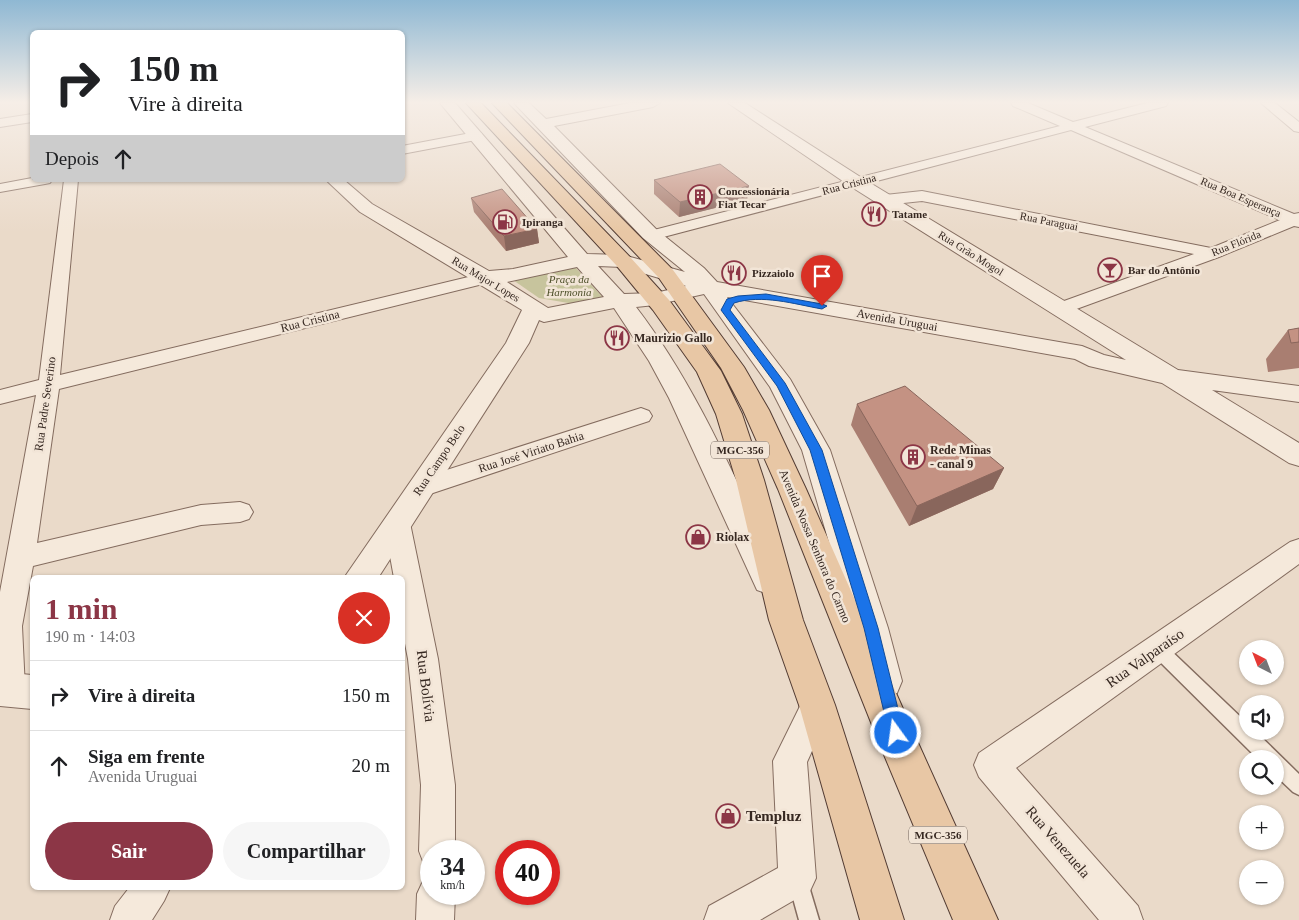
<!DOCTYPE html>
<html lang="pt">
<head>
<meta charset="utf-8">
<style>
  :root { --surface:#fff; --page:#f6f6f6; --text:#202124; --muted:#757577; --line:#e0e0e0; --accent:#8c3646 }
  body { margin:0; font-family:"Times New Roman",serif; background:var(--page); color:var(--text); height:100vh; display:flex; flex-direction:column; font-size:19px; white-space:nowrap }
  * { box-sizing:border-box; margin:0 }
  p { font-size:16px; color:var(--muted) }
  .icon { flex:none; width:28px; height:28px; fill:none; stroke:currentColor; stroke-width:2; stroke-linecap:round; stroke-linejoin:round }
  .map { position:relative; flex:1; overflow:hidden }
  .sheet { position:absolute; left:30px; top:575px; width:375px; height:315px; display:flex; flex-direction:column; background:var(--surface); border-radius:8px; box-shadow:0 1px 4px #0004 }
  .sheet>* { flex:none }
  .top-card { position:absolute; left:30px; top:30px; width:375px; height:152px; border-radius:8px; box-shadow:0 1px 4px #0004; background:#fff; color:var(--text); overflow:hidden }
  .needle { width:32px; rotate:318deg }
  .fabs { position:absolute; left:1239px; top:640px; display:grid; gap:10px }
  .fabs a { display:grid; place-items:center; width:45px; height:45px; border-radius:50%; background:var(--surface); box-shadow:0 1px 4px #0004; font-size:25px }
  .speed { position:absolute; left:420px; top:840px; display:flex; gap:10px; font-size:25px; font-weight:700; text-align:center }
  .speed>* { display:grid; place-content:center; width:65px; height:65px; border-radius:50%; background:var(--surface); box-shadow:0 1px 4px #0004; line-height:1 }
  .speed small { font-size:12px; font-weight:400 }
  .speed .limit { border:8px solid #d22; background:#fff; color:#111 }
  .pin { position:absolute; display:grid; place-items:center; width:42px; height:42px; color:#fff; margin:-51px -21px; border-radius:50% 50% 50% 0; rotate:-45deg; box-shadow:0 0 5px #0007 }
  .pin .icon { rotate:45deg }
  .me { position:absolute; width:55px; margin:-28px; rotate:346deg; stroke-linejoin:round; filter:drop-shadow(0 0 4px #0008) }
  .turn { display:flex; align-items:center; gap:18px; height:105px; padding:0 15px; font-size:22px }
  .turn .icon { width:65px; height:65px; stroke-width:2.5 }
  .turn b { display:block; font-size:35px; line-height:42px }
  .then { display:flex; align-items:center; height:48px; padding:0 15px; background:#0003; gap:10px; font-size:19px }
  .round { display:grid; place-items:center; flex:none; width:52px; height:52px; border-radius:26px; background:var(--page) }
  .head { display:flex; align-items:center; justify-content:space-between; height:85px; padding:0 15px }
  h1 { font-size:30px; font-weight:700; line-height:38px; color:var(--accent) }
  .cta { display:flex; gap:10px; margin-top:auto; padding:10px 15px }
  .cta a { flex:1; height:58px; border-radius:30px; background:var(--accent); color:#fff; font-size:20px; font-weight:700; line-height:58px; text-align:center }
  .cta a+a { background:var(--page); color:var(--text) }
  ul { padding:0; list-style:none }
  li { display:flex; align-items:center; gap:15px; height:70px; padding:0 15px; border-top:1px solid var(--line) }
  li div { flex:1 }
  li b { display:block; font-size:19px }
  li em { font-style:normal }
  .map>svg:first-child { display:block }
  .green { fill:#c7c49d }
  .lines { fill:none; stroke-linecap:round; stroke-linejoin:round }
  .service-casing { stroke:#846c5f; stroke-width:3 }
  .minor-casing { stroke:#846c5f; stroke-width:2 }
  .tertiary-casing { stroke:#846c5f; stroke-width:2 }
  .primary-casing { stroke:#533c33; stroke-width:2 }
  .service { fill:#f5e9db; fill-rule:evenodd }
  .minor { fill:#f5e9db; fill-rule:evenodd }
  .tertiary { fill:#f5e9db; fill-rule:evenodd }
  .primary { fill:#e8c7a5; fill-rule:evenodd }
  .wall { fill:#a97e71 }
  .shaded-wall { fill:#89665c }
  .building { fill:#c49283; stroke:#89665c }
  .route { fill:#1a73e8; stroke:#114b97 }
  .labels { text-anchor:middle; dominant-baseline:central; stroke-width:5; stroke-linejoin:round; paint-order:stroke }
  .far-street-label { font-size:11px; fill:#362821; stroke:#f2e5d7 }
  .far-poi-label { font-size:11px; font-weight:bold; fill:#362821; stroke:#f2e5d7; text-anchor:start }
  .far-park-label { font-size:11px; font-style:italic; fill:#4e502a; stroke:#f2e5d7 }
  .shield { fill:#f2e5d7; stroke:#6e6158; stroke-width:1 }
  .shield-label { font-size:11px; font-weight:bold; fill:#362821 }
  .street-label { font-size:12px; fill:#362821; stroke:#f2e5d7 }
  .poi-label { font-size:12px; font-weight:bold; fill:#362821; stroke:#f2e5d7; text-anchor:start }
  .near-street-label { font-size:15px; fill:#362821; stroke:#f2e5d7 }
  .near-poi-label { font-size:15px; font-weight:bold; fill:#362821; stroke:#f2e5d7; text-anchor:start }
</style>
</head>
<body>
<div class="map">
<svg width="1299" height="920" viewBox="0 0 1299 920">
  <rect width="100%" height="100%" fill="#eadac9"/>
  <path class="green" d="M575 267 606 301 580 305 539 298 513 280Z"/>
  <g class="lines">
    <g class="service-casing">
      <path id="service" d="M1158 642 1164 644 1248 724V731H1255L1299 774V795L1293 792 1275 775V759H1258L1152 654 1150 649 1152 644Z
        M798 870 805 873 819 920H799L788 880 791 873Z"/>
    </g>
    <g class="minor-casing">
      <path id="minor" d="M1011 103H1028L1073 122 1147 103H1168L1166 106 1085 127 1294 214 1299 213V227L1294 226 1219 257 1060 315 1053 313 1051 309 1053 305 1194 254 922 201 885 205 880 203 877 200 880 197 885 195 922 191 1211 248 1280 220 1071 130 652 240 646 238 644 235 646 232 1060 126 1013 106Z
        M1261 103H1275L1299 122V132L1294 131Z
        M32 114V122L0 127V119Z
        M476 132 481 133 483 136 481 139 402 154V146Z
        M32 178V180H52L50 183 45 184 0 192V184Z
        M64 180H78L60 375 485 273 491 274 494 278 491 282 59 389 37 543 201 505 240 502 249 505 253 512 249 519 240 522 201 525 33 566 22 626 25 689 20 699 9 704 0 700V592L36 395 0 404V390L39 380Z
        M641 408 649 411 652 416 649 421 421 497 412 495 409 488 412 481Z
        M397 513 406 516 410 523 438 659 455 785V851H431V867L424 864 419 851 421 785 408 659 402 628V578H394L384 523 388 516Z
        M1299 539V564L1016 768 1138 906 1143 920H1099L979 777 974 765 979 753 1290 542Z
        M817 690 828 694 833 705 807 762 816 878 810 891 760 920H704L709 906 778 868 773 761 806 694Z
        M431 877V894H455L454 920H416L417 894 423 881Z
        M129 888H170L164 901 152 920H110L115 906Z"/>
    </g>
    <g class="tertiary-casing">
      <path id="tertiary" d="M440 103H455L587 254 623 255 685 272 643 238 514 103H529L546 119 630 103H660L653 107 554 126 657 230 704 268 717 282 1082 346 1104 355 1126 360 850 186 728 103H745L862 178 1178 370 1299 386V402L1212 390 1299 443V466L1289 463 1162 383 1089 366 1075 359 727 297 790 379 830 450 888 628 902 681 897 693 884 698 871 693 866 681 854 628 802 450 770 387 704 294 655 305 636 307C699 389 739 488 784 581L779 590 768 594 757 590 669 398 649 361 614 308 544 322 539 320 529 343 378 578H344L506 343 522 310 360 212 326 180H344L372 204 489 271 513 269 568 257ZM598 266 622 267 686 286 655 293 624 294ZM577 267 604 297 548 308 507 282Z
        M0 672 32 675V709L0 706Z"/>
    </g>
    <g class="primary-casing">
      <path id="primary" d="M466 103H481L630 257 669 300 721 371 742 414 764 480 803 620 835 705 904 920H860L799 705 769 620 736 480 716 414 697 372 653 310 616 265Z
        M492 103H507L673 270 744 367 769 410 806 489 915 736 998 920H953L882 750 778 489 743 410 721 368 659 278Z"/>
    </g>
    <use href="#service" class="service"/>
    <use href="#minor" class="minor"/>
    <use href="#tertiary" class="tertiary"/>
    <use href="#primary" class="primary"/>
  </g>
  <path class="wall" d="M654 180 749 186 747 200 679 217 654 194Z
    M471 198 537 229 539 243 506 251 474 212Z
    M1299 328V368L1268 372 1266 359 1288 330Z
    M857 404 1004 468 993 489 909 526 851 425Z"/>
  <path class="shaded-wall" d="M749 186 747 200 679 217 680 202Z
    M537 229 539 243 506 251 504 236Z
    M1004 468 993 489 909 526 917 506Z"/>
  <path class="building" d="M720 164 749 186 680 202 654 180Z
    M502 189 537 229 504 236 471 198Z
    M1299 328V342L1291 343 1288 330Z
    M905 386 1004 468 917 506 857 404Z"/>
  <linearGradient id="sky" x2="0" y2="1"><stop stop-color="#8fb8d3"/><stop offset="0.44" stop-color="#f6eee7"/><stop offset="1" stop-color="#f6eee7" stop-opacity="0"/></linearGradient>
  <rect width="1299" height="232" fill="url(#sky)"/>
  <path class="route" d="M766 294 822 304 827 306 822 309C794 304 762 294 734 303L730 310 785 383 822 450 878 628 904 733 902 739 896 741 891 739 889 733 864 628 810 450 777 386 721 310 727 299 738 296Z"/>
  <defs>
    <g id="building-ring" transform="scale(1.25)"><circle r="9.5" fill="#f2e5d7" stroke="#8c3646" stroke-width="1.5"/><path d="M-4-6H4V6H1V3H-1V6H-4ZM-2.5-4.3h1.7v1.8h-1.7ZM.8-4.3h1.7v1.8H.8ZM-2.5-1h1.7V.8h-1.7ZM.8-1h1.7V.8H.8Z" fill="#8c3646"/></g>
    <g id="restaurant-ring" transform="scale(1.25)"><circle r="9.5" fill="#f2e5d7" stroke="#8c3646" stroke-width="1.5"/><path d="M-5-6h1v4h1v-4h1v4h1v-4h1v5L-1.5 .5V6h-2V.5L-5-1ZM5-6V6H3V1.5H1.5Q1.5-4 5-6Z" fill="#8c3646"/></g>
    <g id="fuel-ring" transform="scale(1.25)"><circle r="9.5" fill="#f2e5d7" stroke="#8c3646" stroke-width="1.5"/><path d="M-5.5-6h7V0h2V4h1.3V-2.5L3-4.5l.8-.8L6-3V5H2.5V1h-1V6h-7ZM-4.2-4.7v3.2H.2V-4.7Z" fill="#8c3646"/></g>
    <g id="bar-ring" transform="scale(1.25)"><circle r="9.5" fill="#f2e5d7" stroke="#8c3646" stroke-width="1.5"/><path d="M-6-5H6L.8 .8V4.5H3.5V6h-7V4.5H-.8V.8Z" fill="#8c3646"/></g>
    <g id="shop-ring" transform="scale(1.25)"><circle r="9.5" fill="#f2e5d7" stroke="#8c3646" stroke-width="1.5"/><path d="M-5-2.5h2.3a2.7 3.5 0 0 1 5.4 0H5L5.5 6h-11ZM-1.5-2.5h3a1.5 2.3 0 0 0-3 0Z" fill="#8c3646"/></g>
  </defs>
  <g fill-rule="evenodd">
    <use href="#building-ring" x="700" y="197"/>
    <use href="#restaurant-ring" x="874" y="214"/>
    <use href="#fuel-ring" x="505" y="222"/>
    <use href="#bar-ring" x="1110" y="270"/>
    <use href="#restaurant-ring" x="734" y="273"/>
    <use href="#restaurant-ring" x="617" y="338"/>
    <use href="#building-ring" x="913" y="457"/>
    <use href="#shop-ring" x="698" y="537"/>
    <use href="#shop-ring" x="728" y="816"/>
  </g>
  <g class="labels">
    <g class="far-street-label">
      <text transform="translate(849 184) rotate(-15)">Rua Cristina</text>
      <text transform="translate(1241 197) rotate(23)">Rua Boa Esperança</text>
      <text transform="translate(1049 221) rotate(11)">Rua Paraguai</text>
      <text transform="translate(1236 243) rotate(-22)">Rua Flórida</text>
      <text transform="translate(971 253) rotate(32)">Rua Grão Mogol</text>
      <text transform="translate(486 279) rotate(31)">Rua Major Lopes</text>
    </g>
    <g class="far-poi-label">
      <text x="718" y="191">Concessionária<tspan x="718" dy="13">Fiat Tecar</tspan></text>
      <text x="892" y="214">Tatame</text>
      <text x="522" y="222">Ipiranga</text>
      <text x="1128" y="270">Bar do Antônio</text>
      <text x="752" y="273">Pizzaiolo</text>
    </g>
    <g class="far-park-label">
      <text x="569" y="279">Praça da<tspan x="569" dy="13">Harmonia</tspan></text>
    </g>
    <g class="shield">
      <rect x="711" y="441.5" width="58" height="17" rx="4"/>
      <rect x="909" y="826.5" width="58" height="17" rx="4"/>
    </g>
    <g class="shield-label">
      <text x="740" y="450">MGC-356</text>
      <text x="938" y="835">MGC-356</text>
    </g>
    <g class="street-label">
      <text transform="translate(897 320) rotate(10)">Avenida Uruguai</text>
      <text transform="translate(310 321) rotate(-14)">Rua Cristina</text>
      <text transform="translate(45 404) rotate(-82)">Rua Padre Severino</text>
      <text transform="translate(531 452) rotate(-18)">Rua José Viriato Bahia</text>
      <text transform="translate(439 460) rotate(-56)">Rua Campo Belo</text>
      <text transform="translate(815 546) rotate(67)">Avenida Nossa Senhora do Carmo</text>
    </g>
    <g class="poi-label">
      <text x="634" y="338">Maurizio Gallo</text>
      <text x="930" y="450">Rede Minas<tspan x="930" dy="14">- canal 9</tspan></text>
      <text x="716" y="537">Riolax</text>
    </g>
    <g class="near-street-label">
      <text transform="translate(1145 658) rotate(-35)">Rua Valparaíso</text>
      <text transform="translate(426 686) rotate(83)">Rua Bolívia</text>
      <text transform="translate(1058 842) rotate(49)">Rua Venezuela</text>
    </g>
    <g class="near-poi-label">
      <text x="746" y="816">Templuz</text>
    </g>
  </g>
</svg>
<div class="fabs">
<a><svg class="needle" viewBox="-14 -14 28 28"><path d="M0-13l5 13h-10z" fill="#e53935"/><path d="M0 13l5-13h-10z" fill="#757577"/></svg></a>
<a><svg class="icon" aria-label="sound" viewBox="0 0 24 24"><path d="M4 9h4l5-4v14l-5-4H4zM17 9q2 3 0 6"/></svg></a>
<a><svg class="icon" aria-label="search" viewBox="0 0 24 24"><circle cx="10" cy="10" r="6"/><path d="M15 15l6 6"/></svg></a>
<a>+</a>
<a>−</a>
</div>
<div class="speed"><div>34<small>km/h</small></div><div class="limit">40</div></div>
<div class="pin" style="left:822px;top:306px;background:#d93025"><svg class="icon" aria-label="arrive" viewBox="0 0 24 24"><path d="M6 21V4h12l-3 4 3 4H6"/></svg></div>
<svg class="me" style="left:896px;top:733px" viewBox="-20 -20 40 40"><circle r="17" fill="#1a73e8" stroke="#fff" stroke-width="3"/><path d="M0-11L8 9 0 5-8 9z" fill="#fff"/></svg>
<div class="top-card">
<div class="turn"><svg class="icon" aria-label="right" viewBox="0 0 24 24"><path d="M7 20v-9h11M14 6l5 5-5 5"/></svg><div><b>150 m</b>Vire à direita</div></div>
<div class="then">Depois<svg class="icon" aria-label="ahead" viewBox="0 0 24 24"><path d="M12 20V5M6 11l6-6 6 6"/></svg></div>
</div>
<section class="sheet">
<div class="head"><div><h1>1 min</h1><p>190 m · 14:03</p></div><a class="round" style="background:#d93025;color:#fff"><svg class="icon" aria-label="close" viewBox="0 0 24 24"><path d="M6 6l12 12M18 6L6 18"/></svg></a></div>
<ul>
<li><svg class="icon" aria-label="right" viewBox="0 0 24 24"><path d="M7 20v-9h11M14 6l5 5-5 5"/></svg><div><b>Vire à direita</b></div><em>150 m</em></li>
<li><svg class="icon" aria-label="ahead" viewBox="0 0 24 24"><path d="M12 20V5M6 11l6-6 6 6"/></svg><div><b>Siga em frente</b><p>Avenida Uruguai</p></div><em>20 m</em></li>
</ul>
<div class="cta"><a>Sair</a><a>Compartilhar</a></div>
</section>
</div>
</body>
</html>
